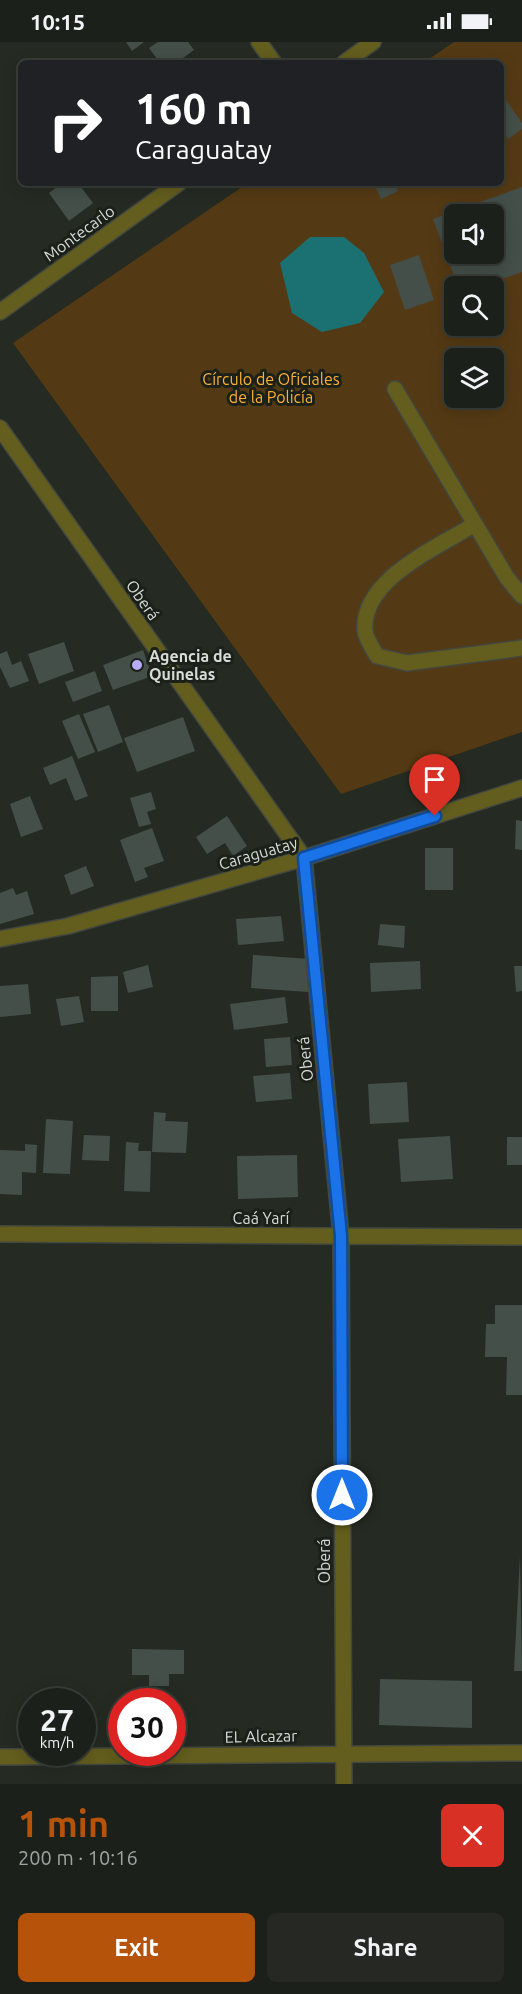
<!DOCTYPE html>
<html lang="en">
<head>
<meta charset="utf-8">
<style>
  :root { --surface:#1c201a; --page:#252823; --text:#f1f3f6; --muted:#a0a3a2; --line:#3a3e39; --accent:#b45309 }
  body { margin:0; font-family:Ubuntu,sans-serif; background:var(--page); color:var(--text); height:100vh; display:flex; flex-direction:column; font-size:22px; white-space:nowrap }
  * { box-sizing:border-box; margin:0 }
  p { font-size:20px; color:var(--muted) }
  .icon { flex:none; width:33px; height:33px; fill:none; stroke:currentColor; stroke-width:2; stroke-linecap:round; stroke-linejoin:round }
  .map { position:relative; height:1742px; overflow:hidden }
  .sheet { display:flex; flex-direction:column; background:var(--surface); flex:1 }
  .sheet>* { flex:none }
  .banner { position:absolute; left:18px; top:18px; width:486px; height:126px; border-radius:9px; box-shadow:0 3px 15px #0003,0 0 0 2px var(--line); background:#202124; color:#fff; overflow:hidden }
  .controls { position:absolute; left:444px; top:162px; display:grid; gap:12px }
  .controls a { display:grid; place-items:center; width:60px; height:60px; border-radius:9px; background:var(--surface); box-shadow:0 3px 15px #0003,0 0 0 2px var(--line); font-size:30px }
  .speed { position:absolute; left:18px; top:1646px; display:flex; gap:12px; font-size:30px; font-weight:700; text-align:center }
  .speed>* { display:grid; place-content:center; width:78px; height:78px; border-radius:50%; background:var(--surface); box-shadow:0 3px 15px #0003,0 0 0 2px var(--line); line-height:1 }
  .speed small { font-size:15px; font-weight:400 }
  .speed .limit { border:9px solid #d22; background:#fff; color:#111 }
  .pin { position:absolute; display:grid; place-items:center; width:51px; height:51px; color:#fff; margin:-62px -26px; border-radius:50% 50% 50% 0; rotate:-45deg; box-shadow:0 0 6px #0007 }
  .pin .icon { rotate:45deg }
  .me { position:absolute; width:66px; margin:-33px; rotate:0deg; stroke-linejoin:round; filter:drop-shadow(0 0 4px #0008) }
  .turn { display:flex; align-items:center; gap:21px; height:126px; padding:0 18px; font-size:27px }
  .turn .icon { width:78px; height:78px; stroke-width:2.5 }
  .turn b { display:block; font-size:42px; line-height:51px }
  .round { display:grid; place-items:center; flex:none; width:63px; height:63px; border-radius:9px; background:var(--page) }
  .overview { display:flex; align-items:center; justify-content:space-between; height:102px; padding:0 18px }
  h1 { font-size:36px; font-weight:700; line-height:45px; color:var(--accent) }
  .cta { display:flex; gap:12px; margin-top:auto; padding:12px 18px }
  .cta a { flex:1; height:69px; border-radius:9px; background:var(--accent); color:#fff; font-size:24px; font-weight:700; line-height:69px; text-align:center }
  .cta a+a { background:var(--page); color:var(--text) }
  .status { display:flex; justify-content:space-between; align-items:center; height:42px; padding:0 30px; background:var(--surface); direction:ltr }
  .status svg { height:16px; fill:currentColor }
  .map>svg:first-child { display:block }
  .green { fill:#543a14; fill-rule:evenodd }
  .water { fill:#1b7072 }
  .building { fill:#444f4a; fill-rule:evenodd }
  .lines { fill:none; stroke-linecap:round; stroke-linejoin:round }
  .minor-casing { stroke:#42473f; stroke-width:18 }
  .minor { stroke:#635e1d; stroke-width:15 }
  .route-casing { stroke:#114b97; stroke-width:15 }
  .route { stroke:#1a73e8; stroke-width:10 }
  .poi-dot { fill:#b6acf8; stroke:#1b2119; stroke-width:2 }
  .labels { text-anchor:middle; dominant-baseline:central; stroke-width:6; stroke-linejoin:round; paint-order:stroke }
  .street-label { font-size:16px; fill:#d8dcd7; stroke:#1b2119 }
  .park-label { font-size:16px; fill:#fdb032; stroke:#1b2119 }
  .poi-label { font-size:16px; font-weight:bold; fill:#d8dcd7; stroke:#1b2119; text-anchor:start }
</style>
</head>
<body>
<div class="status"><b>10:15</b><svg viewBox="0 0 49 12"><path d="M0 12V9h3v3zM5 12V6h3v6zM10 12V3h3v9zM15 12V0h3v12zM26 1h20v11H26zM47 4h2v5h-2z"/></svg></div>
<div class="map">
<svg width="522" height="1742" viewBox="0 0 522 1742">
  <rect width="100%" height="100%" fill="#252b22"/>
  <path class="green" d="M454 0H522V690L341 752 13 301 248 141H501V21H423ZM454 172H494V212H454ZM454 244H494V284H454ZM454 316H494V356H454Z"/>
  <path class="water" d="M310 195H344L364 211 384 250 360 281 322 290 292 271 280 221Z"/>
  <path class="building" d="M126 0H144L132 9Z
    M158 0H188L194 8 176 21H160L149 6Z
    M501 51 522 81V87L508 97 501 86Z
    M62 141H78L93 161 69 179 49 151Z
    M377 141H394L398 149 381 157 374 142Z
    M522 145V230L483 244H458L433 177ZM454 172H494V212H454Z
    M419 213 434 258 405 268 390 223Z
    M64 600 74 629 39 642 28 612Z
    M143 608 152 634 113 648 103 623Z
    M7 609 12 623 21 619 29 639 10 646 0 625V612Z
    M95 629 102 649 73 660 65 640Z
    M109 663 123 700 98 710 83 672Z
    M79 672 95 710 78 717 62 679Z
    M183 675 195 709 137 730 124 696Z
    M72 714 88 754 75 759 66 736 50 743 43 726Z
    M151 750 156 767 147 770 151 782 139 785 130 756Z
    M30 754 43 787 21 795 10 762Z
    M227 774 247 804 233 814 225 801 207 812 196 795Z
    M516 778 522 779V808L515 807Z
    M152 786 164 819 144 826 148 835 135 840 120 798Z
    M425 806H453V848H425Z
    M86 824 94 844 71 853 64 833Z
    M13 846 16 853 27 849 34 872 0 882V851Z
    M281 874 284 899 238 903 236 877Z
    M380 882 405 884 404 906 378 903Z
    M253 913 310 917 308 950 251 946Z
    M420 919 421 947 371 950 370 921Z
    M148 923 153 945 128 951 123 930Z
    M514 924H522V949L516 950Z
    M118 934V969H91V935Z
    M28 942 31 972 0 975V944Z
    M79 954 84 980 61 984 56 957Z
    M285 955 288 981 234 988 230 962Z
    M290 995 292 1023 266 1025 264 997Z
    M290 1031 292 1057 256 1060 253 1034Z
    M407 1040 409 1080 370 1082 368 1042Z
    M154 1070 166 1071 165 1079 188 1080 186 1111 152 1110Z
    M46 1077 73 1079 70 1132 43 1131Z
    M84 1093 110 1094 109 1119 82 1118Z
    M450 1094 453 1137 401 1140 398 1097Z
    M507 1095H522V1123H507Z
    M126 1100 139 1101 138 1109H151L150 1150 124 1149Z
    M25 1102 37 1103 36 1131 22 1130V1153L0 1152V1108L25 1109Z
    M297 1113 298 1155 238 1157 237 1114Z
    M495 1263H522V1353H506L507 1315H485L486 1282H495Z
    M520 1514 522 1629H514Z
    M132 1607 184 1608V1632H169V1644H149V1633H132Z
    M380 1637 472 1639V1686L379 1683Z"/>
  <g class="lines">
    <g class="minor-casing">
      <path id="minor" d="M259 0 274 21
        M344 21 373 0
        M0 270 179 141
        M395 347 507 536 522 554
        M0 386 304 816 341 1194 344 1742
        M475 482C437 506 361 537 365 589 366 597 373 607 377 614L407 621 522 606
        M0 897 68 884 304 816 522 746
        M0 1192 522 1195
        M0 1715 522 1711"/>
    </g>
    <use href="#minor" class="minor"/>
  </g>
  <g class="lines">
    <g class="route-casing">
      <path id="route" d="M342 1453 341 1194 304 816 435 774"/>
    </g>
    <use href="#route" class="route"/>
  </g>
  <circle class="poi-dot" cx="137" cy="623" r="6"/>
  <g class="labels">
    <g class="street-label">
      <text transform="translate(79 191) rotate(-36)">Montecarlo</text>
      <text transform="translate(143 558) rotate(55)">Oberá</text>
      <text transform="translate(258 811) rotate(-16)">Caraguatay</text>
      <text transform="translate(305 1017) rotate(-96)">Oberá</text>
      <text x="261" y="1176">Caá Yarí</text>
      <text transform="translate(324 1519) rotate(-90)">Oberá</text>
      <text transform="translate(261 1694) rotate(-1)">EL Alcazar</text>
    </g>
    <g class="park-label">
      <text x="271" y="337">Círculo de Oficiales<tspan x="271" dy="18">de la Policía</tspan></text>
    </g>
    <g class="poi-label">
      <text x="149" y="614">Agencia de<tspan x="149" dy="18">Quinelas</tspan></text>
    </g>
  </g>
</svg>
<div class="controls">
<a><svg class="icon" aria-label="sound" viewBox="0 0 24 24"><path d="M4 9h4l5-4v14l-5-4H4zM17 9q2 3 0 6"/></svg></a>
<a><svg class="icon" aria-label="search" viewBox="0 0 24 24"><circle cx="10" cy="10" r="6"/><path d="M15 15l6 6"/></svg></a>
<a><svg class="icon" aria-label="layers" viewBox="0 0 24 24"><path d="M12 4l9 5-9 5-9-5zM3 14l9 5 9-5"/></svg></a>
</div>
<div class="speed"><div>27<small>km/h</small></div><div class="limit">30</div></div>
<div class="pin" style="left:435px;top:774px;background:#d93025"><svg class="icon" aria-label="arrive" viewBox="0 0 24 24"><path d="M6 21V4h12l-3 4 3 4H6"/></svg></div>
<svg class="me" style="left:342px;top:1453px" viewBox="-20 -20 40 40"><circle r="17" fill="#1a73e8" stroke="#fff" stroke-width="3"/><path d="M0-11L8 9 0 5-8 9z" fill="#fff"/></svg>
<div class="banner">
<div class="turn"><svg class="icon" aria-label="right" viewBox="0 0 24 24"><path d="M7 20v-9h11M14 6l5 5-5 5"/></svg><div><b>160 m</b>Caraguatay</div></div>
</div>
</div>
<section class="sheet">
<div class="overview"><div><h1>1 min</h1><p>200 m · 10:16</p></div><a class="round" style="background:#d93025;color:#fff"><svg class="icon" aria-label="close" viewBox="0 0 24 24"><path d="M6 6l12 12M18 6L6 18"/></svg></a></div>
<div class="cta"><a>Exit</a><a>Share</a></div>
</section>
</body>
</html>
